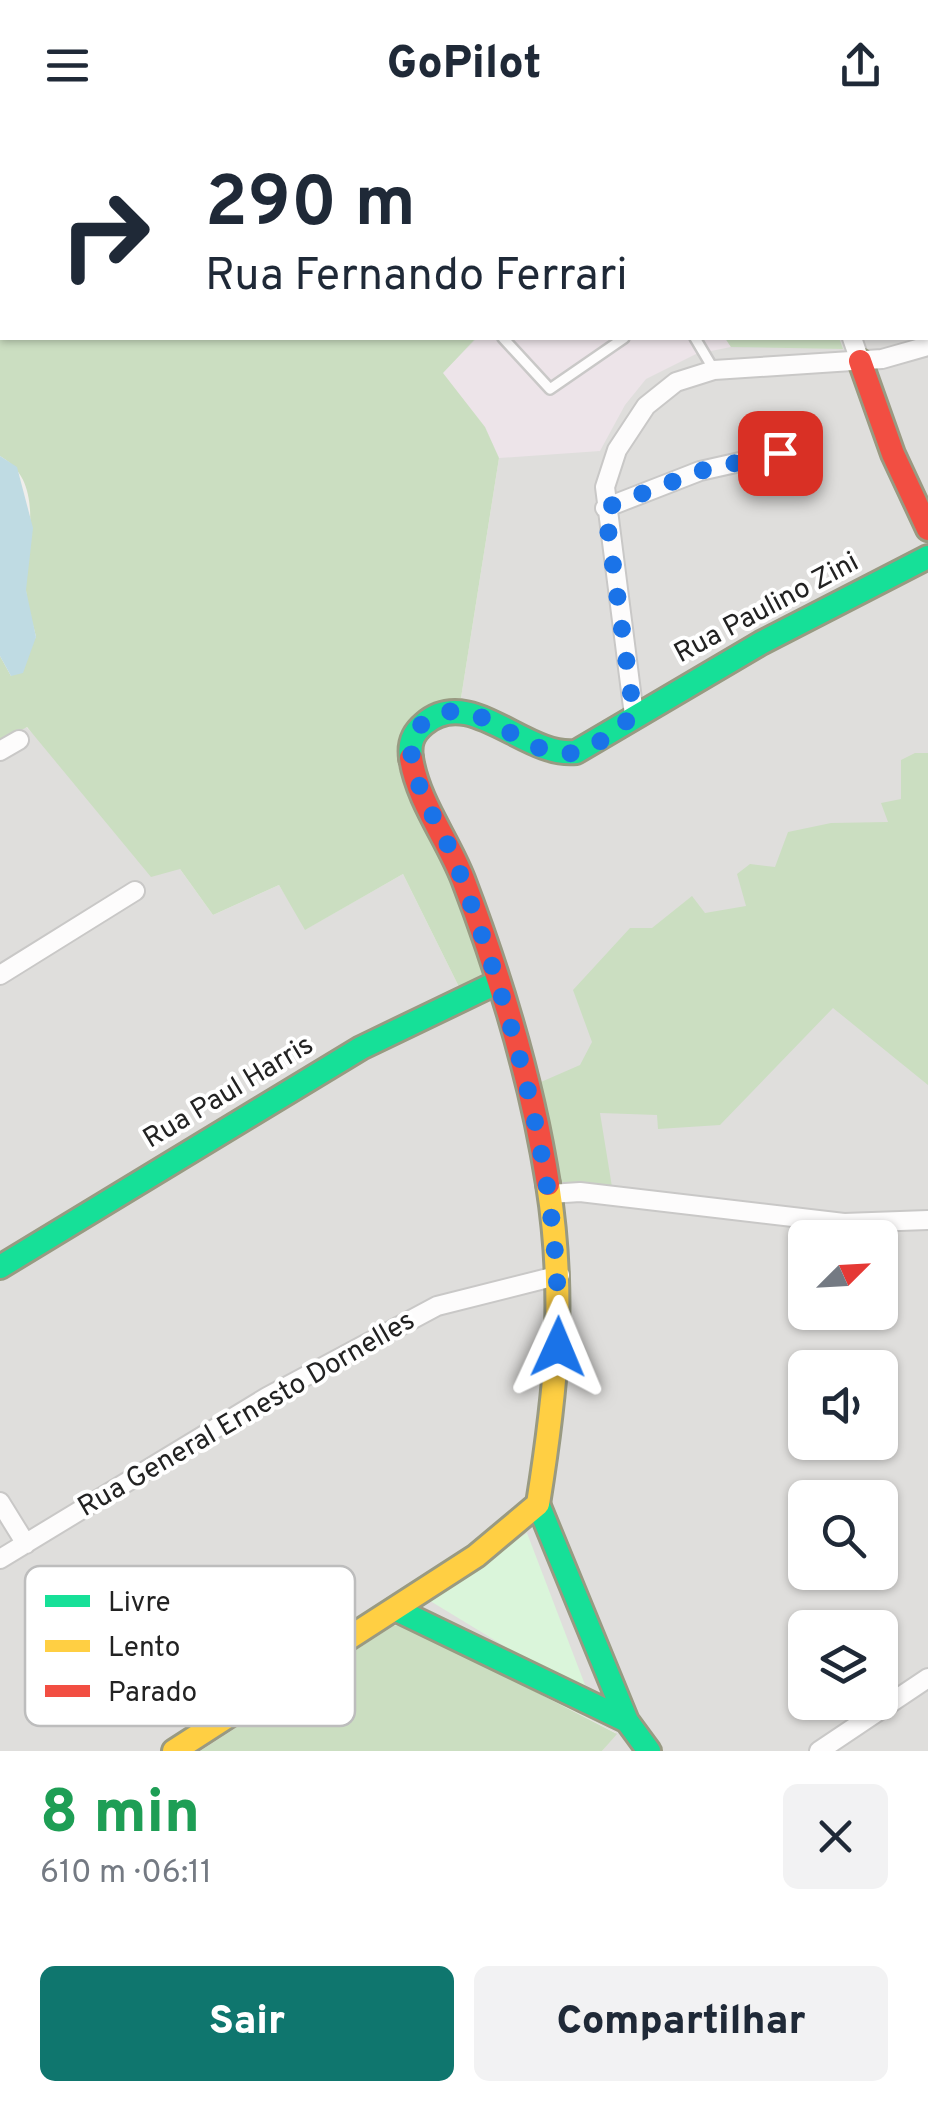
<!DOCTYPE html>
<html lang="pt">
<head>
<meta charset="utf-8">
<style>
  :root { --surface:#fff; --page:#f2f2f3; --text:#1f2937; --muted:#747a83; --accent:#0f766e }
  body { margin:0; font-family:Overpass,sans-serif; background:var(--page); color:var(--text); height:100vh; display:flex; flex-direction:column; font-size:38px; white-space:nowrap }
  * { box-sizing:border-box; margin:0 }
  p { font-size:32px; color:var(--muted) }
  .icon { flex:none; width:55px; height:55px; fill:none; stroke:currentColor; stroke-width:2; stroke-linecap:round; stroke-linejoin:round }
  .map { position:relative; height:1621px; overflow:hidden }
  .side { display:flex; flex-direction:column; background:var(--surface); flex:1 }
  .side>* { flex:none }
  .banner { position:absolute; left:0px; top:0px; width:930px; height:210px; box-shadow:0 2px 8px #0004; background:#fff; color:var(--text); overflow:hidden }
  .needle { width:65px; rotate:66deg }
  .tools { position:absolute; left:788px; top:1090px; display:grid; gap:20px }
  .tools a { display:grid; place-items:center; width:110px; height:110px; border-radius:15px; background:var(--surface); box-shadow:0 2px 8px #0004; font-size:50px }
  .pin { position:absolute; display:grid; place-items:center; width:85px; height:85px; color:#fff; margin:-42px; border-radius:20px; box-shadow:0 5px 15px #0006 }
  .me { position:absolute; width:110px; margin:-55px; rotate:1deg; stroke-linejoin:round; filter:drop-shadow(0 0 8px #0008) }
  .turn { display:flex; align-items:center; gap:35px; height:210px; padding:0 40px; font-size:45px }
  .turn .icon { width:130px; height:130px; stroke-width:2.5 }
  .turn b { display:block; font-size:70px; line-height:85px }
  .round { display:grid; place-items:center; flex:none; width:105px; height:105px; border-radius:15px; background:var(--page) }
  .summary { display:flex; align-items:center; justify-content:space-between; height:170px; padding:0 40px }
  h1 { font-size:60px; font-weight:800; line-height:75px; color:#1e9e55 }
  .primary-button { display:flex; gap:20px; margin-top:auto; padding:20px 40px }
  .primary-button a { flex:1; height:115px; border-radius:15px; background:var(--accent); color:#fff; font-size:40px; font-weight:800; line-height:115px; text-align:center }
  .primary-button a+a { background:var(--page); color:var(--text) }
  header { display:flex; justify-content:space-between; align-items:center; height:130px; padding:0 40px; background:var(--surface); font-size:45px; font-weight:800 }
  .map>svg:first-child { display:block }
  .residential { fill:#dfdedc; fill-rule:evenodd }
  .industrial { fill:#ede4e9 }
  .forest { fill:#cbdec1 }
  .park { fill:#daf5da }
  .water { fill:#bfdbe3 }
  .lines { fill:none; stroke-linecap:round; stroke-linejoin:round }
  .lane-casing { stroke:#c9c8c7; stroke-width:14 }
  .street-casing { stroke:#c9c8c7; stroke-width:22 }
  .fast-casing { stroke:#999a82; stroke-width:28 }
  .slow-casing { stroke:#999a82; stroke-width:28 }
  .jam-casing { stroke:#999a82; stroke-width:28 }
  .lane { stroke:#fdfcfc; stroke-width:9 }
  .street { stroke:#fdfcfc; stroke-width:18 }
  .fast { stroke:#16e098; stroke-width:22 }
  .slow { stroke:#ffcf43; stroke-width:22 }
  .jam { stroke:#f24e42; stroke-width:22 }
  .route { stroke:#1a73e8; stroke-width:18; stroke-dasharray:0 32.4 }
  .labels { text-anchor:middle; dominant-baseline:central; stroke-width:8; stroke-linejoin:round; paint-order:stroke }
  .street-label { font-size:28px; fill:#222; stroke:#fff }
  .key { fill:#fff; stroke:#bdbdbd; stroke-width:2.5 }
  .key-label { font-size:28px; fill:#222 }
</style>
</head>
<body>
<header><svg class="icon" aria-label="menu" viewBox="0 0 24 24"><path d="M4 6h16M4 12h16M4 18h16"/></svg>GoPilot<svg class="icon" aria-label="share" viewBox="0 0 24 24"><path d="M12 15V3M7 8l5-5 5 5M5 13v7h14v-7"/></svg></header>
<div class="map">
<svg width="928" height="1621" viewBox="0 0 928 1621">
  <rect width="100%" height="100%" fill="#f0eeeb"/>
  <path class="residential" d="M703 0H928V1621H602L616 1603 405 1494 393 1496 200 1621H0V612L26 597 180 739 213 785 279 755 306 799 403 744 461 861 418 652 414 602 478 584 461 568 499 328 485 297 442 243 476 208H928V2H700ZM805 1108H880V1182H805ZM805 1238H880V1312H805ZM805 1368H880V1442H805ZM805 1498H880V1572H805Z"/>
  <path class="industrial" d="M477 208H725L731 217 696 224 646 249 625 275 600 321 499 328 485 297 442 243Z"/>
  <path class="forest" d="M0 0H772L2 2V208H476L443 243 485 297 499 328 461 568C438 572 401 591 397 617 393 647 421 676 433 702 455 749 471 800 489 848L461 861 403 744 305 800 279 755 213 785 180 739 151 747 27 597 0 612V526L11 546 36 507C33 492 26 475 26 460 24 416 48 353 0 326Z
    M725 208H839L843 219 731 217Z
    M915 623H928V955L833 878 720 995 658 999 657 985 600 983 612 1057 560 1055 541 952 580 935 592 912 573 860 630 798H652L692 766 705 783 746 776 737 744 750 734 775 737 788 702 831 693 888 692 881 673 901 669V630Z
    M405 1494 617 1604 602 1621H200L393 1496Z"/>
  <path class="park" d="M527 1403 590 1568 427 1469Z"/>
  <path class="water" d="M0 326 17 337 33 398 26 460 36 507 23 543 11 546 0 526Z"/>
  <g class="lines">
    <g class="lane-casing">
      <path id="lane" d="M503 208 550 259 624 208
        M695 208 714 240"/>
    </g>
    <g class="street-casing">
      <path id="street" d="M788 0 789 2
        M852 208 860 231
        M605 378 700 341 780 323
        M634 585 605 357 617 320 646 276 676 252 714 240 882 229 928 216
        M0 621 19 610
        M0 845 135 761
        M550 1064 580 1062 844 1093 928 1090
        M0 1372 26 1414
        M0 1429 267 1267 437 1176 560 1145
        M819 1621 928 1548"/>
    </g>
    <g class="fast-casing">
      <path id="fast" d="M411 628C409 614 412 604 424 594 470 554 525 628 576 622L761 513 928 427
        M0 1137 361 918 496 853
        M538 1374 627 1591 649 1621
        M395 1479 627 1591"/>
    </g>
    <g class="slow-casing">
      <path id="slow" d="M174 1621 476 1426 538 1374C556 1261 566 1168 548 1054"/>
    </g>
    <g class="jam-casing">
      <path id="jam" d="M860 231 893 324 928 399
        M411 628C418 672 447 708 463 749 500 846 532 952 548 1054"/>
    </g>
    <use href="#lane" class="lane"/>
    <use href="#street" class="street"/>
    <use href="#fast" class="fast"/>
    <use href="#slow" class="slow"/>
    <use href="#jam" class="jam"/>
  </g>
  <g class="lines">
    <path class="route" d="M558 1217C562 1051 515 893 458 738 447 708 427 680 417 649 410 626 405 603 429 589 481 557 525 635 577 622 599 616 616 599 634 585L605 378 700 341 780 323"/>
  </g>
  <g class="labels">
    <g class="street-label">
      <text transform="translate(767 479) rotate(-28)">Rua Paulino Zini</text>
      <text transform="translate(229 963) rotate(-31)">Rua Paul Harris</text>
      <text transform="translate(247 1285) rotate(-30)">Rua General Ernesto Dornelles</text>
    </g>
  </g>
  <rect x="25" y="1436" width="330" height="160" rx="15" class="key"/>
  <rect x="45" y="1465" width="45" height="12" fill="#16e098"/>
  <rect x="45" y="1510" width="45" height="12" fill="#ffcf43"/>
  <rect x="45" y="1555" width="45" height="12" fill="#f24e42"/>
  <g class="key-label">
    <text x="108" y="1481">Livre</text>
    <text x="108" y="1526">Lento</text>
    <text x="108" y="1571">Parado</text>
  </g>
</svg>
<div class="tools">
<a><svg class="needle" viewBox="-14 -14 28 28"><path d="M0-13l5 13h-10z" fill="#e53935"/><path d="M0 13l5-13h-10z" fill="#747a83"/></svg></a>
<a><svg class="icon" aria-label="sound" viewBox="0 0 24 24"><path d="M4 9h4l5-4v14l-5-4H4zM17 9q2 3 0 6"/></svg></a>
<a><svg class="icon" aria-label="search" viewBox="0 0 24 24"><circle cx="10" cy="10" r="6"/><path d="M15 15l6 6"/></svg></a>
<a><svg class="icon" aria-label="layers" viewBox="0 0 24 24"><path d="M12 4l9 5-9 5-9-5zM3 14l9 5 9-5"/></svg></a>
</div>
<div class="pin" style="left:780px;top:323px;background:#d93025"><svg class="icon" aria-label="arrive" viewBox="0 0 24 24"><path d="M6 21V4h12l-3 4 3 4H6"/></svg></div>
<svg class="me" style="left:558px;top:1217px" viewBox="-20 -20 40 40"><path d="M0-17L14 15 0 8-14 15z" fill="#1a73e8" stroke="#fff" stroke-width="4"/></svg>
<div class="banner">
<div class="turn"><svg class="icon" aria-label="right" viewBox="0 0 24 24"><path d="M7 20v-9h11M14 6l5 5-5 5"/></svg><div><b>290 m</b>Rua Fernando Ferrari</div></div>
</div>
</div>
<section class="side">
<div class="summary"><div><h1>8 min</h1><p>610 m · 06:11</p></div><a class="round"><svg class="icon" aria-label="close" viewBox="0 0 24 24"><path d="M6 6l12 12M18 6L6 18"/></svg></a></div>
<div class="primary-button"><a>Sair</a><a>Compartilhar</a></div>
</section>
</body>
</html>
